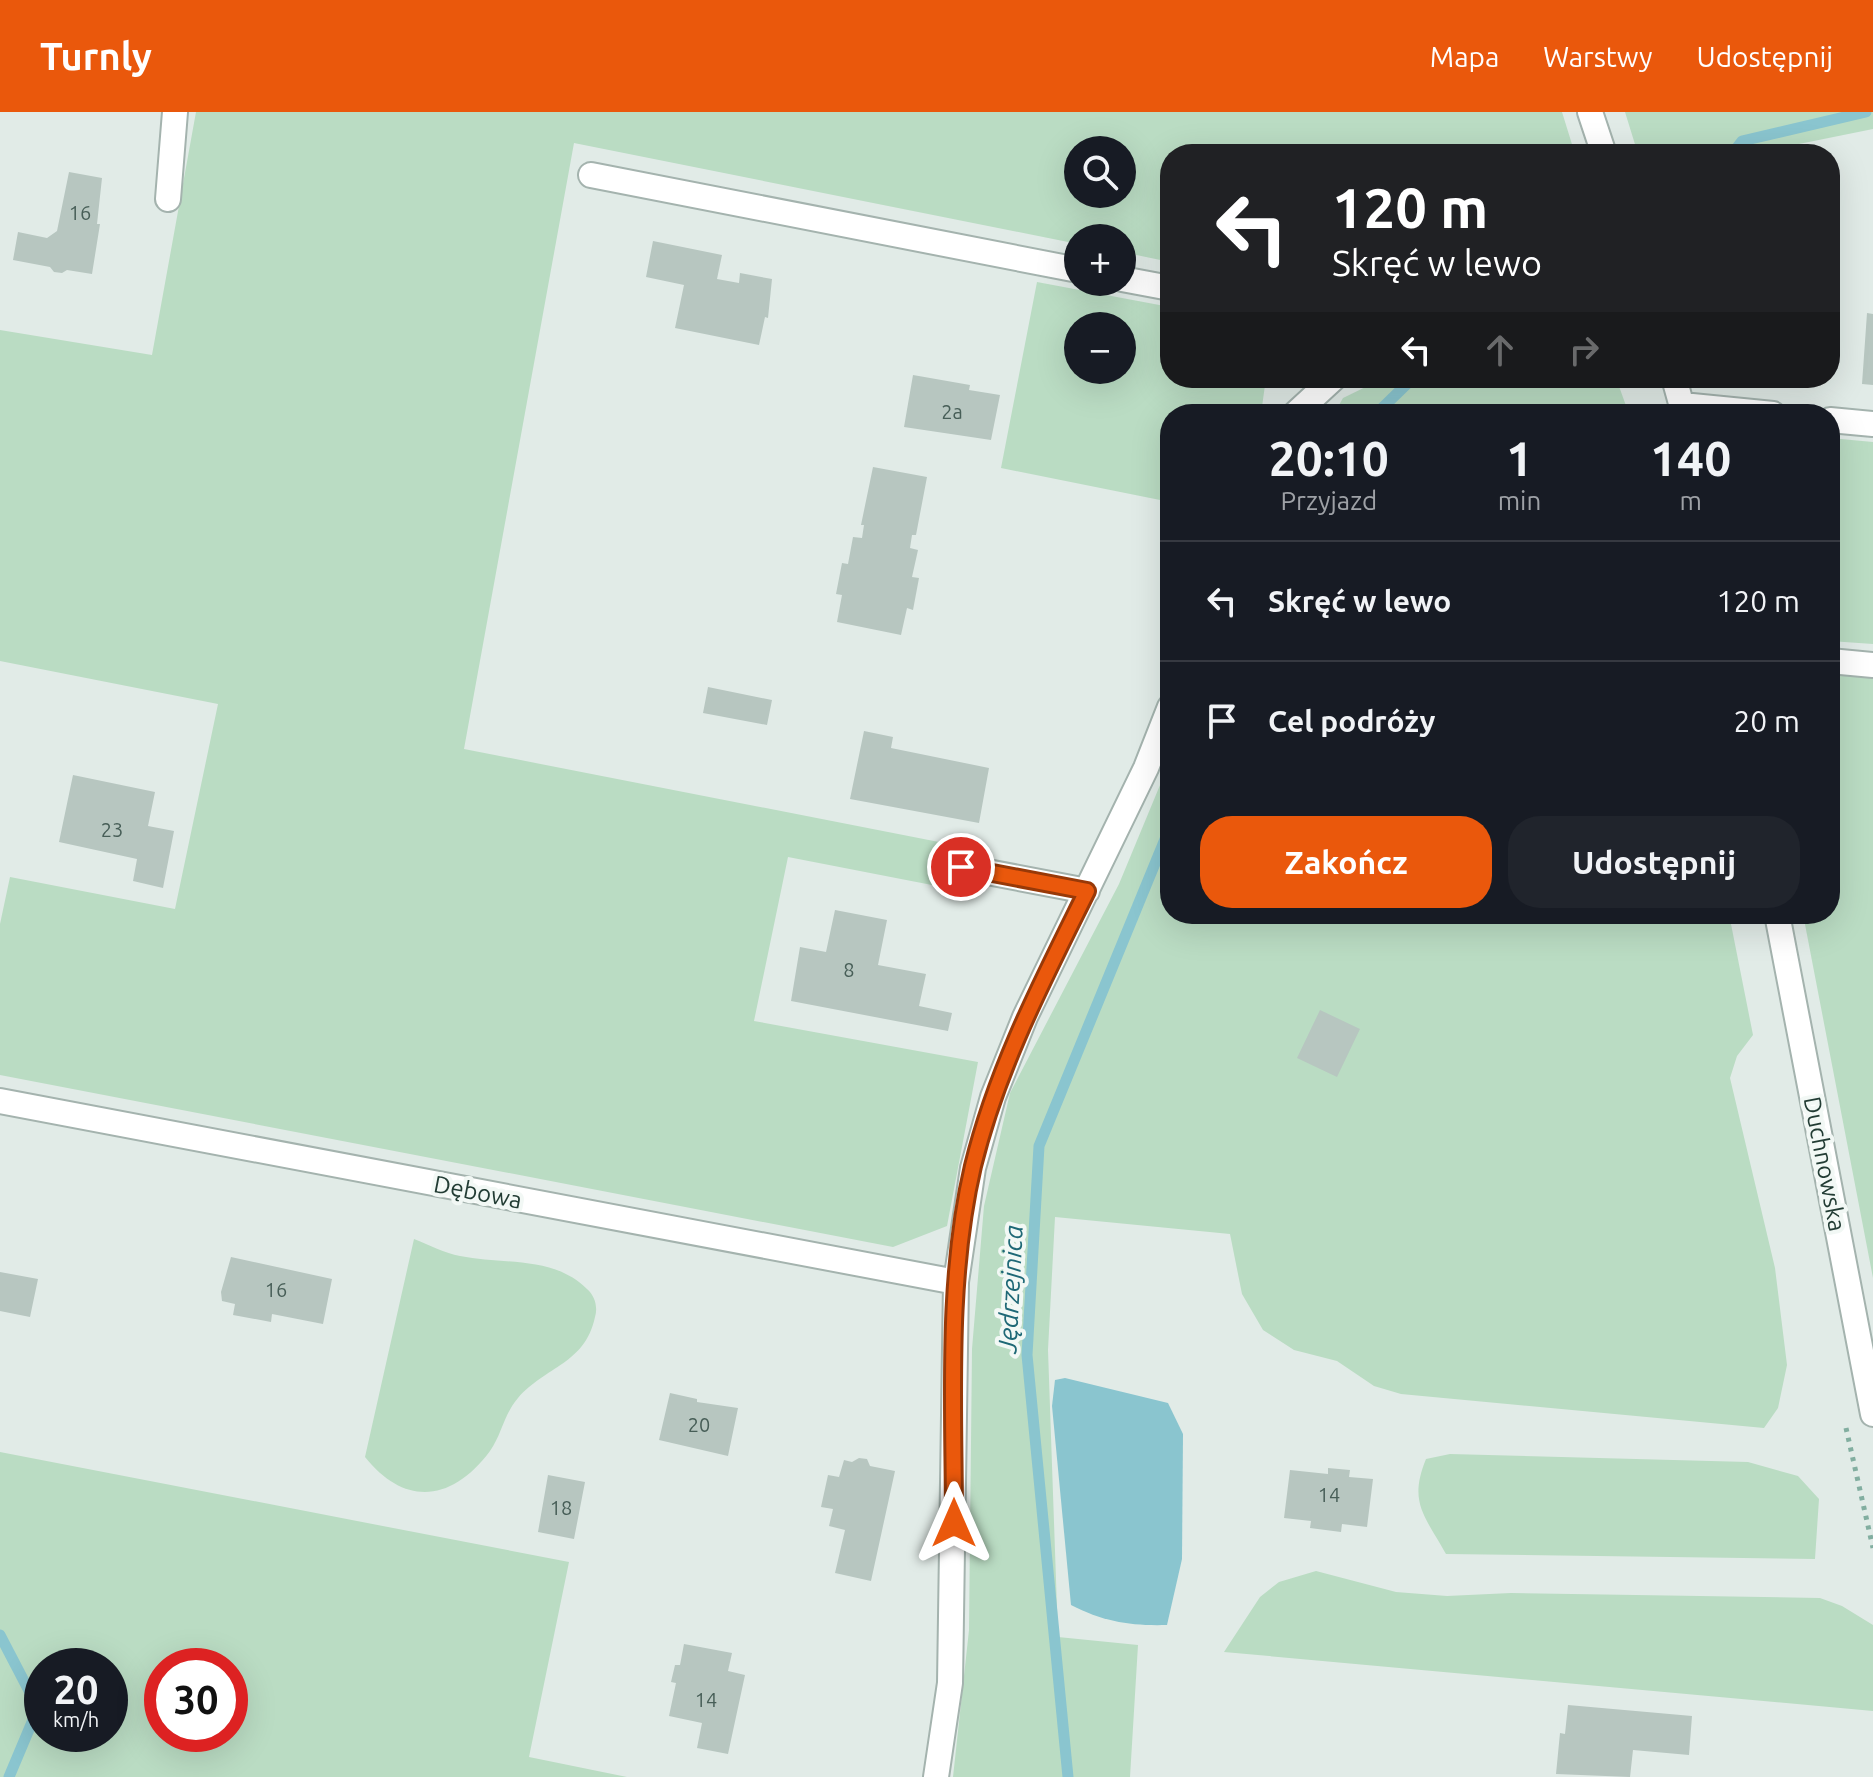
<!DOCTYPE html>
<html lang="pl">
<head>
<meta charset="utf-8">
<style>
  :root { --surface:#171b24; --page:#20242c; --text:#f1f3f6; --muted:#9ea1a6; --line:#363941; --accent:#ea580c }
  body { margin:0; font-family:Ubuntu,sans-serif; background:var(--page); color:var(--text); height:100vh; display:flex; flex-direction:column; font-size:30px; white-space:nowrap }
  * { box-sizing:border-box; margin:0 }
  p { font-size:26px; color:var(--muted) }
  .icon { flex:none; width:44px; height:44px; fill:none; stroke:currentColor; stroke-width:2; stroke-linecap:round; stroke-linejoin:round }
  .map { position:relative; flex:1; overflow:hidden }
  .panel { position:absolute; left:1160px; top:292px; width:680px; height:520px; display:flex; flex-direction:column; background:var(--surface); border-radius:32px; box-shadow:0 8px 32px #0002 }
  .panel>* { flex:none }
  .top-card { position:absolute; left:1160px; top:32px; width:680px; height:244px; border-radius:32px; box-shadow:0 8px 32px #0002; background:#202124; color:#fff; overflow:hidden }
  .controls { position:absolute; left:1064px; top:24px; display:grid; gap:16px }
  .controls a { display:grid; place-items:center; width:72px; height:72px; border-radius:50%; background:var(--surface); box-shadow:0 8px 32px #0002; font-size:40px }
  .speed { position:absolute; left:24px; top:1536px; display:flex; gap:16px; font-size:40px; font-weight:700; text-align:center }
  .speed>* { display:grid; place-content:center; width:104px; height:104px; border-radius:50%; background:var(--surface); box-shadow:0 8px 32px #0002; line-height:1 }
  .speed small { font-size:20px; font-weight:400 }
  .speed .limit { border:12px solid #d22; background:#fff; color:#111 }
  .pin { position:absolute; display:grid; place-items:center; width:68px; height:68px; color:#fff; margin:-34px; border:4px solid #fff; border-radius:50%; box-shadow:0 2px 8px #0007 }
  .me { position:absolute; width:88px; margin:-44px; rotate:0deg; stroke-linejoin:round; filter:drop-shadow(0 0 6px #0008) }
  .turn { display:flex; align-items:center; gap:28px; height:168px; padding:0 40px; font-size:36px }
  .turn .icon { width:104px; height:104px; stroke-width:2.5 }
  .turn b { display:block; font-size:56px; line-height:68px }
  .lanes { display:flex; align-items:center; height:76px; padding:0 40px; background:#0003; justify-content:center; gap:40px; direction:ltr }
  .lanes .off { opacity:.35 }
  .eta { display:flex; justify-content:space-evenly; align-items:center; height:136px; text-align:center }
  .eta b { font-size:48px; font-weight:600; line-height:56px }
  .primary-button { display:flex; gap:16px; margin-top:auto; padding:16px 40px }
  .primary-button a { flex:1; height:92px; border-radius:32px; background:var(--accent); color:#fff; font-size:32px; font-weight:600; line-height:92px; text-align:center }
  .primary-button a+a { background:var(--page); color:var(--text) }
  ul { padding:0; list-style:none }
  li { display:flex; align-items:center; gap:24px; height:120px; padding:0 40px; border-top:2px solid var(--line) }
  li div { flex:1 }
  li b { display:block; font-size:30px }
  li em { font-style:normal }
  header { display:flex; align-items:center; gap:48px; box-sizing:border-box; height:112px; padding:0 40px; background:var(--accent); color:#fff }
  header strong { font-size:38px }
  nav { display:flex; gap:44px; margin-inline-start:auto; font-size:28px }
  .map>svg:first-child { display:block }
  .green { fill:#badcc3; fill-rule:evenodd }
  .water { fill:#8ac5cf }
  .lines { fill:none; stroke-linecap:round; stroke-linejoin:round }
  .stream { stroke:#8ac5cf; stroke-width:11 }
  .building { fill:#b7c6c0 }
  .minor-casing { stroke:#a4b3ae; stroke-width:28 }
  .path { stroke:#82aea0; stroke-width:5; stroke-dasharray:4 6; stroke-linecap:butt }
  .minor { stroke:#fff; stroke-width:24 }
  .route-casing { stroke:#983908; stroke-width:20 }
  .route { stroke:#ea580c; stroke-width:14 }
  .labels { text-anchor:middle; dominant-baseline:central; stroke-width:8; stroke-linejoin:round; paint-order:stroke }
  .number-label { font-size:20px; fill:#475e57 }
  .street-label { font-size:24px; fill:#223c34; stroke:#f2f8f5 }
  .water-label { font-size:26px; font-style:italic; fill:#1e6876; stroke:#f2f8f5 }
</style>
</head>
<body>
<header>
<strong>Turnly</strong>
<nav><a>Mapa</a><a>Warstwy</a><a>Udostępnij</a></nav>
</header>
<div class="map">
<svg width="1873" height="1665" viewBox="0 0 1873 1665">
  <rect width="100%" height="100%" fill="#e1ebe7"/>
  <path class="green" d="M196 0H1562L1575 42H1170V150L1122 140V126H1078V132L574 31 464 637 944 731 937 774 788 745 754 909 978 950 947 1114 893 1135 0 963V812L10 765 175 797 218 592 0 549V218L152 243ZM1078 38H1122V82H1078Z
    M1625 0H1873V17L1749 42H1638Z
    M1037 170 1170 195V266H1266L1261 302H1170V390L1001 356ZM1078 214H1122V258H1078Z
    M1384 266H1616L1629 302H1334L1343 286Z
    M1830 326 1873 330V532L1830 529Z
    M1830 560 1873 564V1166L1803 802H1830Z
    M1170 649V802H1729L1753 923 1737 944 1730 966 1775 1156 1787 1253 1778 1296 1764 1316 1401 1282 1374 1274 1337 1249 1294 1238 1263 1218 1242 1182 1230 1122 1055 1105 1048 1238 1058 1525 1138 1533 1130 1665H953L969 1518 972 1237 984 1094 1010 981 1119 772Z
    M414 1127C429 1133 445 1141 460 1144 503 1153 553 1143 587 1177 595 1184 598 1195 595 1205 585 1252 546 1254 518 1286 504 1302 502 1322 490 1339 452 1390 405 1395 365 1345Z
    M0 1340 569 1450 529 1645 627 1665H0ZM42 1554H110V1622H42ZM162 1554H230V1622H162Z
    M1450 1342 1748 1350 1798 1364 1819 1387 1815 1447 1446 1442C1425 1404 1408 1391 1426 1347Z
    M1316 1459 1396 1480 1447 1484 1511 1481 1820 1486 1842 1494 1873 1513V1599L1224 1540 1260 1485 1279 1470Z"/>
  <path class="water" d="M1065 1266 1168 1291 1183 1322 1182 1447 1167 1513C1131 1514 1104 1510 1071 1493L1052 1294 1055 1268Z"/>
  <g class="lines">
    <path class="stream" d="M1732 42 1742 29 1866 0
      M1376 302 1413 266
      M0 1523 38 1596 9 1665
      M1068 1665 1027 1243 1039 1034 1170 715"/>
  </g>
  <path class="building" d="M69 60 102 66 97 112H100L92 162 67 158 62 161 54 160 50 155 13 148 18 120 47 126 57 119Z
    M653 129 722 143 717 167 739 171 740 161 772 167 768 206 765 205 759 233 675 216 684 173 646 165Z
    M1867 201 1873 202V273L1862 272Z
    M913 263 970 273 969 278 1000 283 991 328 904 315Z
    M873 355 927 365 916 423H912L910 436 918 438 912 465 919 466 913 498 907 496 901 523 837 510 842 483 836 482 842 451 848 452 853 425 862 426 864 413H861Z
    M708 575 772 588 767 613 703 601Z
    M864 619 893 625 891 636 989 656 979 711 850 687Z
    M73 663 155 680 148 714 174 719 163 776 133 769 137 747 59 730Z
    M835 798 887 808 878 853 926 862 919 894 952 901 948 919 791 889 800 835 826 840Z
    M1320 898 1360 917 1337 965 1297 946Z
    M231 1145 332 1167 323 1212 272 1202 271 1210 233 1203 235 1192 222 1189 221 1180Z
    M0 1160 38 1167 30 1205 0 1199Z
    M670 1281 697 1287V1290L738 1296 728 1344 659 1328Z
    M859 1346 867 1347 870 1354 895 1359 871 1469 835 1461 845 1418 829 1414 833 1397 821 1395 828 1363 839 1365 844 1348 852 1350Z
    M1328 1356 1350 1358 1349 1365 1373 1367 1367 1415 1342 1412 1341 1420 1310 1416 1311 1409 1284 1406 1290 1358 1328 1362Z
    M548 1363 585 1370 574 1427 538 1420Z
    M684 1532 732 1541 728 1559 745 1563 728 1642 697 1636 702 1611 669 1604 676 1571 671 1570 675 1553H680Z
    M1568 1593 1692 1604 1689 1643 1633 1638 1630 1665 1556 1662 1560 1621 1565 1622Z"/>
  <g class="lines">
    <g class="minor-casing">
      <path id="minor" d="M1590 0 1604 42
        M591 63 1078 158
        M168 87 175 0
        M1122 167 1170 176
        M1674 266 1684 302
        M1682 293 1773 302
        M1295 302 1334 266
        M1830 308 1873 312
        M1830 549 1873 553
        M961 755 1087 779
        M1777 802 1873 1302
        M0 989 956 1170
        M936 1665 950 1571 956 1170 973 1056 993 985 1025 905 1146 656 1170 595"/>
    </g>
    <path class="path" d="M1846 1316 1873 1436"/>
    <use href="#minor" class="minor"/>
  </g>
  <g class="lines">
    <g class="route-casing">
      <path id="route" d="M954 1411C954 1293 946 1169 973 1054 997 956 1043 868 1087 779L961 755"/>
    </g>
    <use href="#route" class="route"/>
  </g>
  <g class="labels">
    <g class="number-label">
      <text x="80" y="100">16</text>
      <text x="952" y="299">2a</text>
      <text x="112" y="717">23</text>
      <text x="849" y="857">8</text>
      <text x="276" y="1177">16</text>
      <text x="699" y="1312">20</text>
      <text x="1329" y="1382">14</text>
      <text x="561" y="1395">18</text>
      <text x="706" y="1587">14</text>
    </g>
    <g class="street-label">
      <text transform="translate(1825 1052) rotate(79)">Duchnowska</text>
      <text transform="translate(478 1080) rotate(11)">Dębowa</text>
    </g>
    <g class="water-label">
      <text transform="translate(1010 1177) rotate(-87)">Jędrzejnica</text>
    </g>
  </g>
</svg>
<div class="controls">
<a><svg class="icon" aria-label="search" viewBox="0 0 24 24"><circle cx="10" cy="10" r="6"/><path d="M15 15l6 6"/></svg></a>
<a>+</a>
<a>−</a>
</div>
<div class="speed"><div>20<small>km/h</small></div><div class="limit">30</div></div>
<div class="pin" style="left:961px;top:755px;background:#d93025"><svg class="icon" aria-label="arrive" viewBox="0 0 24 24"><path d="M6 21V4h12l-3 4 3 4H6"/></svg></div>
<svg class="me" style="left:954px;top:1411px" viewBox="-20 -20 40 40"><path d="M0-17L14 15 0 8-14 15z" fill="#ea580c" stroke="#fff" stroke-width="4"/></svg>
<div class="top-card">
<div class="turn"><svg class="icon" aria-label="left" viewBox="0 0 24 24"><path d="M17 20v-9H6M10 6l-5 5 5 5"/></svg><div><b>120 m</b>Skręć w lewo</div></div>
<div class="lanes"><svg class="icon" aria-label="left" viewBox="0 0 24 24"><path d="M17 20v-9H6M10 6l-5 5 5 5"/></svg><svg class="icon off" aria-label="ahead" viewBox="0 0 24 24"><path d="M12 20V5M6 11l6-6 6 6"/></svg><svg class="icon off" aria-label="right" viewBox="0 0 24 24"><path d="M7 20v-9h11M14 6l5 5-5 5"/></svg></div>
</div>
<section class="panel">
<div class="eta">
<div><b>20:10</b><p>Przyjazd</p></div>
<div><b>1</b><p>min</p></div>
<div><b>140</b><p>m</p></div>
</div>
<ul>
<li><svg class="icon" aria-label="left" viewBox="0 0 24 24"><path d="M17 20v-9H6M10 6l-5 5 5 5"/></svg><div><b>Skręć w lewo</b></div><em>120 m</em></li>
<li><svg class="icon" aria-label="arrive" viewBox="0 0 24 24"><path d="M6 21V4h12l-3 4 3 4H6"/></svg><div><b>Cel podróży</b></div><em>20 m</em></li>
</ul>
<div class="primary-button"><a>Zakończ</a><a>Udostępnij</a></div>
</section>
</div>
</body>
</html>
